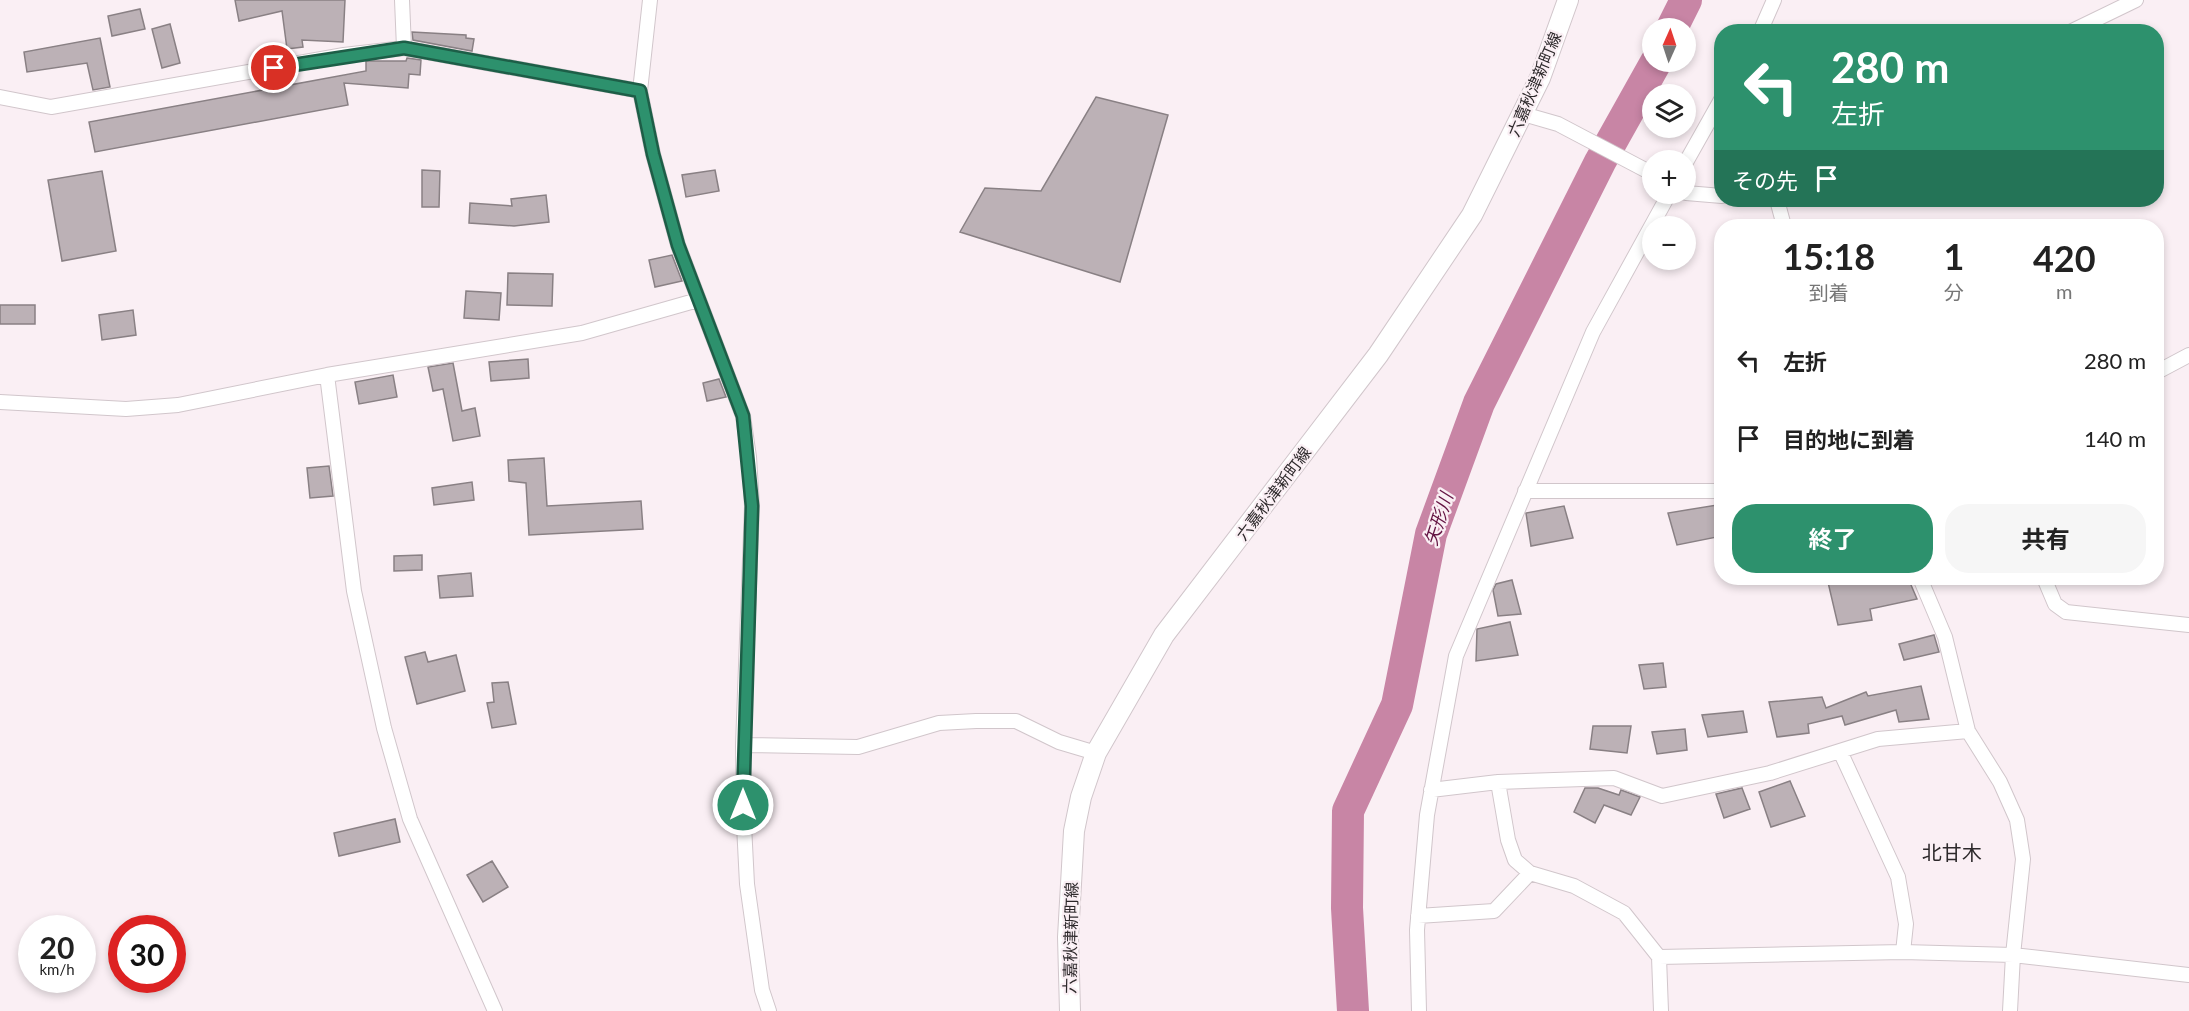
<!DOCTYPE html>
<html lang="ja">
<head>
<meta charset="utf-8">
<style>
  :root { --surface:#fff; --page:#f6f6f6; --text:#222; --muted:#767676; --accent:#2d916d }
  body { margin:0; font-family:Lato,"Noto Sans JP",sans-serif; background:var(--page); color:var(--text); height:100vh; display:flex; flex-direction:column; font-size:22px; white-space:nowrap }
  * { box-sizing:border-box; margin:0 }
  p { font-size:20px; color:var(--muted) }
  .icon { flex:none; width:33px; height:33px; fill:none; stroke:currentColor; stroke-width:2; stroke-linecap:round; stroke-linejoin:round }
  .map { position:relative; flex:1; overflow:hidden }
  .sheet { position:absolute; left:1714px; top:219px; width:450px; height:366px; display:flex; flex-direction:column; background:var(--surface); border-radius:24px; box-shadow:0 3px 9px #0003 }
  .sheet>* { flex:none }
  .banner { position:absolute; left:1714px; top:24px; width:450px; height:183px; border-radius:24px; box-shadow:0 3px 9px #0003; background:#2d916d; color:#fff; overflow:hidden }
  .needle { width:39px; rotate:3deg }
  .fabs { position:absolute; left:1642px; top:18px; display:grid; gap:12px }
  .fabs a { display:grid; place-items:center; width:54px; height:54px; border-radius:50%; background:var(--surface); box-shadow:0 3px 9px #0003; font-size:30px }
  .speed { position:absolute; left:18px; top:915px; display:flex; gap:12px; font-size:30px; font-weight:700; text-align:center }
  .speed>* { display:grid; place-content:center; width:78px; height:78px; border-radius:50%; background:var(--surface); box-shadow:0 3px 9px #0003; line-height:1 }
  .speed small { font-size:15px; font-weight:400 }
  .speed .limit { border:9px solid #d22; background:#fff; color:#111 }
  .pin { position:absolute; display:grid; place-items:center; width:51px; height:51px; color:#fff; margin:-26px; border:3px solid #fff; border-radius:50%; box-shadow:0 2px 6px #0007 }
  .me { position:absolute; width:66px; margin:-33px; rotate:0deg; stroke-linejoin:round; filter:drop-shadow(0 0 4px #0008) }
  .turn { display:flex; align-items:center; gap:21px; height:126px; padding:0 18px; font-size:27px }
  .turn .icon { width:78px; height:78px; stroke-width:2.5 }
  .turn b { display:block; font-size:42px; line-height:51px }
  .then { display:flex; align-items:center; height:57px; padding:0 18px; background:#0003; gap:12px; font-size:22px }
  .eta { display:flex; justify-content:space-evenly; align-items:center; height:102px; text-align:center }
  .eta b { font-size:36px; font-weight:700; line-height:42px }
  .button { display:flex; gap:12px; margin-top:auto; padding:12px 18px }
  .button a { flex:1; height:69px; border-radius:24px; background:var(--accent); color:#fff; font-size:24px; font-weight:700; line-height:69px; text-align:center }
  .button a+a { background:var(--page); color:var(--text) }
  ul { padding:0; list-style:none }
  li { display:flex; align-items:center; gap:18px; height:78px; padding:0 18px }
  li div { flex:1 }
  li b { display:block; font-size:22px }
  li em { font-style:normal }
  .map>svg:first-child { display:block }
  .lines { fill:none; stroke-linecap:round; stroke-linejoin:round }
  .river { stroke:#c885a5; stroke-width:32 }
  .building { fill:#bcb1b6; stroke:#898084; stroke-width:1.5 }
  .minor-casing { stroke:#d1c6cb; stroke-width:16 }
  .secondary-casing { stroke:#d1c6cb; stroke-width:22 }
  .minor { stroke:#fff; stroke-width:14 }
  .secondary { stroke:#fff; stroke-width:20 }
  .route-casing { stroke:#1d5e47; stroke-width:15 }
  .route { stroke:#2d916d; stroke-width:10 }
  .labels { text-anchor:middle; dominant-baseline:central; stroke-width:4.5; stroke-linejoin:round; paint-order:stroke }
  .street-label { font-size:16px; fill:#2d292b; stroke:#faeff4 }
  .water-label { font-size:18px; font-style:italic; fill:#641443; stroke:#faeff4 }
  .quarter-label { font-size:20px; fill:#2d292b; stroke:#faeff4 }
</style>
</head>
<body>
<div class="map">
<svg width="2189" height="1011" viewBox="0 0 2189 1011">
  <rect width="100%" height="100%" fill="#faeff4"/>
  <g class="lines">
    <path class="river" d="M1672 28 1686 0
      M1353 1011 1347 908 1348 811 1397 705 1431 534 1479 403 1600 162 1656 62"/>
  </g>
  <path class="building" d="M235 0H345L343 42 302 40 303 47 287 49 282 11 239 21Z
    M140 9 145 29 112 36 108 16Z
    M170 24 180 63 162 68 152 29Z
    M412 32 466 35V38L474 39 472 51 413 40Z
    M100 38 110 87 93 90 87 63 27 72 24 52Z
    M407 58 421 60 420 75 409 74 408 88 344 83 348 105 95 152 89 122 366 71V61H406Z
    M1096 97 1168 115 1120 282 960 232 985 188 1041 191Z
    M422 170 440 171 439 207H422Z
    M715 170 719 191 686 197 682 175Z
    M102 171 116 251 62 261 48 180Z
    M546 195 549 222 514 226 469 223 470 203 512 206 511 199Z
    M672 255 682 281 655 287 649 260Z
    M508 273 553 274 552 306 507 305Z
    M466 291 501 293 499 320 464 318Z
    M0 305H35V324H0Z
    M133 310 136 335 102 340 99 315Z
    M528 359 529 378 491 381 489 362Z
    M453 363 462 411 475 408 480 436 453 441 443 389 433 391 428 367Z
    M393 375 397 397 359 404 355 382Z
    M719 379 726 397 707 401 703 383Z
    M544 458 547 506 641 501 643 529 529 535 526 483 509 481 508 460Z
    M329 466 333 496 310 498 307 468Z
    M472 482 474 500 434 505 432 488Z
    M1717 505 1722 523V536L1677 545 1668 513Z
    M1564 506 1573 538 1531 546 1526 513Z
    M422 555V570L394 571V556Z
    M471 573 473 596 440 598 438 576Z
    M1827 578H1908L1917 599 1870 609 1872 620 1838 625Z
    M1512 580 1521 614 1498 616 1493 590 1496 584Z
    M1510 622 1518 655 1476 661 1477 629Z
    M1934 635 1939 652 1904 660 1899 644Z
    M425 652 428 662 456 655 465 691 417 704 405 657Z
    M1663 663 1666 687 1644 689 1639 665Z
    M508 682 516 724 492 728 487 703 494 702 492 683Z
    M1921 686 1929 719 1899 722 1896 710 1845 725 1842 716 1808 724 1809 733 1777 737 1769 702 1822 697 1826 708 1866 692 1868 696Z
    M1743 711 1747 732 1708 737 1702 715Z
    M1593 726H1631L1627 753 1590 749Z
    M1685 729 1687 750 1657 754 1652 732Z
    M1790 781 1805 816 1771 827 1759 792Z
    M1585 788H1598L1619 795 1621 790 1640 797 1631 815 1604 805 1595 823 1574 812Z
    M1742 788 1750 809 1724 818 1716 794Z
    M395 819 400 842 339 856 334 833Z
    M492 861 508 887 483 902 467 875Z"/>
  <g class="lines">
    <g class="minor-casing">
      <path id="minor" d="M402 0 404 48
        M650 0 640 91 653 154 678 245 743 416 749 457 752 506 743 745 744 825 747 884 762 990 769 1011
        M1760 32 1774 0
        M2070 32 2136 0
        M0 97 51 107 344 55 404 48 640 91
        M1523 114 1558 124 1653 174
        M1686 162 1722 98
        M1686 193 1722 196
        M1777 200 1784 226
        M2157 372 2189 355
        M327 375 354 591 384 728 410 819 495 1011
        M0 402 126 409 178 405 327 375 582 333 698 300
        M1525 491H1722
        M2044 578 2055 604 2066 612 2189 625
        M743 745 858 747 939 723 976 721H1016L1059 742 1096 753
        M1840 751 1898 877 1906 924 1903 952
        M1498 782 1508 840 1515 860 1530 873 1574 886 1624 913 1659 957 1903 952 2013 955 2023 859 2017 820 2000 782 1968 731 1945 637 1920 578
        M1431 790 1498 782 1614 778 1662 796 1770 773 1878 739 1968 731
        M1418 916 1494 911 1530 873
        M1659 957 1661 1011
        M1419 1011 1417 930 1427 815 1456 656 1593 332 1669 194
        M2010 1011 2013 955 2189 975"/>
    </g>
    <g class="secondary-casing">
      <path id="secondary" d="M1070 1011 1068 937 1074 831 1081 797 1096 753 1164 635 1378 355 1472 215 1540 78 1568 0"/>
    </g>
    <use href="#minor" class="minor"/>
    <use href="#secondary" class="secondary"/>
  </g>
  <g class="lines">
    <g class="route-casing">
      <path id="route" d="M274 68 404 48 640 91 653 154 678 245 743 416 752 506 743 805"/>
    </g>
    <use href="#route" class="route"/>
  </g>
  <g class="labels">
    <g class="street-label">
      <text transform="translate(1534 84) rotate(-67)">六嘉秋津新町線</text>
      <text transform="translate(1273 493) rotate(-53)">六嘉秋津新町線</text>
      <text transform="translate(1070 938) rotate(-89)">六嘉秋津新町線</text>
    </g>
    <g class="water-label">
      <text transform="translate(1438 519) rotate(-72)">矢形川</text>
    </g>
    <g class="quarter-label">
      <text x="1952" y="852">北甘木</text>
    </g>
  </g>
</svg>
<div class="fabs">
<a><svg class="needle" viewBox="-14 -14 28 28"><path d="M0-13l5 13h-10z" fill="#e53935"/><path d="M0 13l5-13h-10z" fill="#767676"/></svg></a>
<a><svg class="icon" aria-label="layers" viewBox="0 0 24 24"><path d="M12 4l9 5-9 5-9-5zM3 14l9 5 9-5"/></svg></a>
<a>+</a>
<a>−</a>
</div>
<div class="speed"><div>20<small>km/h</small></div><div class="limit">30</div></div>
<div class="pin" style="left:274px;top:68px;background:#d93025"><svg class="icon" aria-label="arrive" viewBox="0 0 24 24"><path d="M6 21V4h12l-3 4 3 4H6"/></svg></div>
<svg class="me" style="left:743px;top:805px" viewBox="-20 -20 40 40"><circle r="17" fill="#2d916d" stroke="#fff" stroke-width="3"/><path d="M0-11L8 9 0 5-8 9z" fill="#fff"/></svg>
<div class="banner">
<div class="turn"><svg class="icon" aria-label="left" viewBox="0 0 24 24"><path d="M17 20v-9H6M10 6l-5 5 5 5"/></svg><div><b>280 m</b>左折</div></div>
<div class="then">その先<svg class="icon" aria-label="arrive" viewBox="0 0 24 24"><path d="M6 21V4h12l-3 4 3 4H6"/></svg></div>
</div>
<section class="sheet">
<div class="eta">
<div><b>15:18</b><p>到着</p></div>
<div><b>1</b><p>分</p></div>
<div><b>420</b><p>m</p></div>
</div>
<ul>
<li><svg class="icon" aria-label="left" viewBox="0 0 24 24"><path d="M17 20v-9H6M10 6l-5 5 5 5"/></svg><div><b>左折</b></div><em>280 m</em></li>
<li><svg class="icon" aria-label="arrive" viewBox="0 0 24 24"><path d="M6 21V4h12l-3 4 3 4H6"/></svg><div><b>目的地に到着</b></div><em>140 m</em></li>
</ul>
<div class="button"><a>終了</a><a>共有</a></div>
</section>
</div>
</body>
</html>
